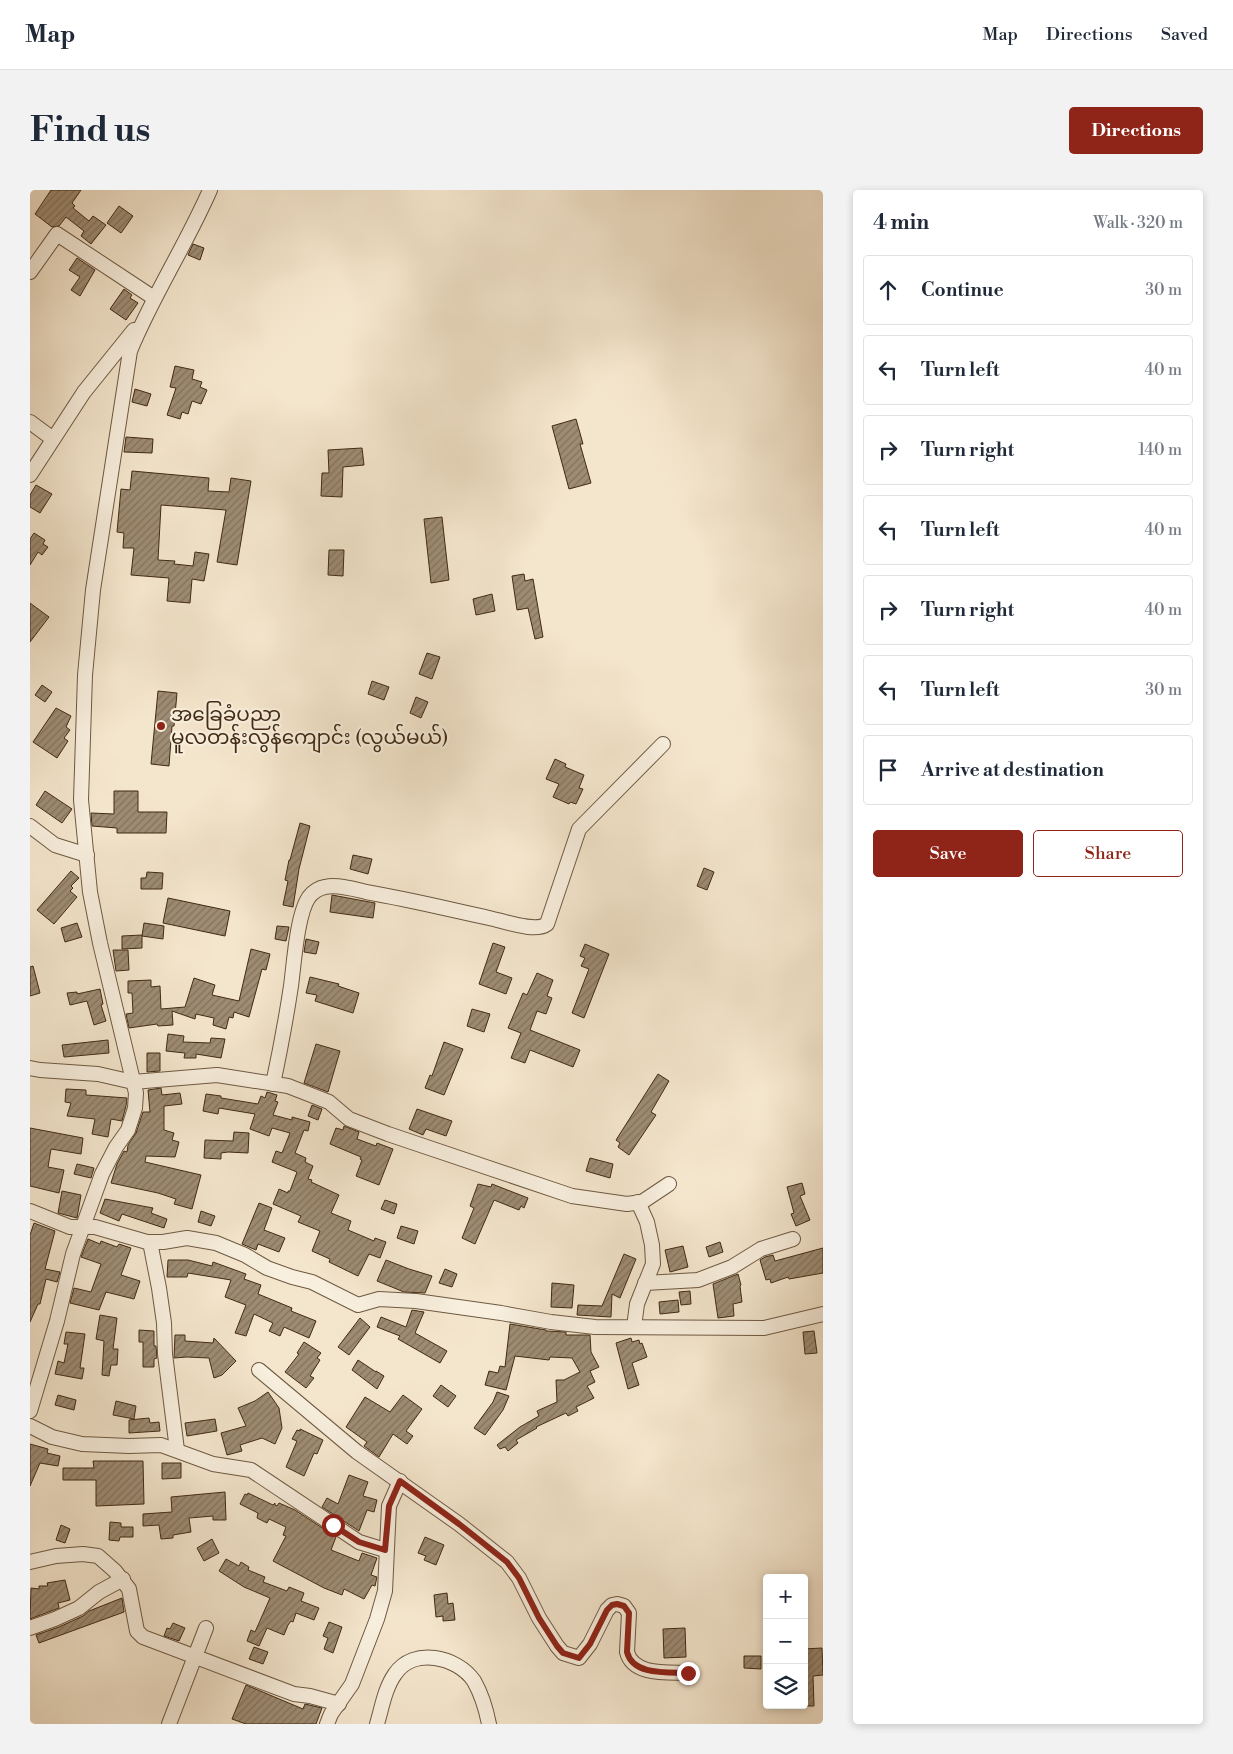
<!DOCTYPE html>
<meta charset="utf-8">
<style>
body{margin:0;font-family:"Libre Bodoni","Noto Sans Myanmar",serif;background:#f2f2f3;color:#1f2937}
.controls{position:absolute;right:15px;bottom:15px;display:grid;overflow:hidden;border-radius:5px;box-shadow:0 2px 8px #0003}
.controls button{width:45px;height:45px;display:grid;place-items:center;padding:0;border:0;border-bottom:1px solid #e0e1e3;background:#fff;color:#1f2937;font:25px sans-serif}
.stop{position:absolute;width:15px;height:15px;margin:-11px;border:4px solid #8f2418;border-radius:50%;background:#fff}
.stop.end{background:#8f2418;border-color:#fff;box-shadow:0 1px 5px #0008}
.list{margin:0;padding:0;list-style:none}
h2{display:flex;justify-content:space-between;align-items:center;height:65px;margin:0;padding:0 20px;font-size:21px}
h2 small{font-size:16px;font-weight:400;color:#747a83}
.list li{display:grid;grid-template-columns:32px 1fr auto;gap:15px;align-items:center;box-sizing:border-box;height:70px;margin:0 10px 10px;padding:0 10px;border:1px solid #e0e1e3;border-radius:5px}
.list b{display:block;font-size:19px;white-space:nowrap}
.list em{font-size:16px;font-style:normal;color:#747a83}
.actions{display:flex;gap:10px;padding:15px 20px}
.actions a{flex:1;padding:11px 0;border:1px solid #8f2418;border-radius:5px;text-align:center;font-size:18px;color:#8f2418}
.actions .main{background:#8f2418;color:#fff}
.icon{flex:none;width:28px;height:28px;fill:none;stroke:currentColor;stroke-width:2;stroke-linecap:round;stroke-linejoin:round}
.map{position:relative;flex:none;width:793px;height:1534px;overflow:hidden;border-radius:5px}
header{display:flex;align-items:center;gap:30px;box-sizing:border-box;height:70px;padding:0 25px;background:#fff;border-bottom:1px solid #e0e1e3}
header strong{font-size:24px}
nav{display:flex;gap:28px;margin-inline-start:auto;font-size:18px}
.intro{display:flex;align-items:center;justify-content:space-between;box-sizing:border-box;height:120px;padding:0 30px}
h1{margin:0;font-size:35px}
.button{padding:12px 22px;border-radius:5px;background:#8f2418;color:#fff;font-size:18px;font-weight:700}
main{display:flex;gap:30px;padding:0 30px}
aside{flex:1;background:#fff;border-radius:5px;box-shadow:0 2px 8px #0003}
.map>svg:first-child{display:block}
</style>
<header>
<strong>Map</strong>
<nav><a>Map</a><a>Directions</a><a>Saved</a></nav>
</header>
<div class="intro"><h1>Find us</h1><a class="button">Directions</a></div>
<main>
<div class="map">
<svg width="793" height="1534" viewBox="0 0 793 1534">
<defs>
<pattern id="building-hatch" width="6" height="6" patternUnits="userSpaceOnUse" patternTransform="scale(1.25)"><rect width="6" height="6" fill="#9e8c74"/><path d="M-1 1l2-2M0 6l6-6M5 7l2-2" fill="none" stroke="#82735e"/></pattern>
</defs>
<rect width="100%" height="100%" fill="#f4e6cd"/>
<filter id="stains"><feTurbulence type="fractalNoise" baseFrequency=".004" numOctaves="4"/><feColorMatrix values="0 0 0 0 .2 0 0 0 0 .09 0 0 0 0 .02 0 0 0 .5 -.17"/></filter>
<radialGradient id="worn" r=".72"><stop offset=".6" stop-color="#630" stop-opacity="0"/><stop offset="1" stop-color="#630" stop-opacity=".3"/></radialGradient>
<!-- building -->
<g fill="url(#building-hatch)" stroke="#412a13">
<polygon points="21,0 51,0 42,13 45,16 43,18 59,31 63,26 76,35 61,54 51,46 54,41 36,27 29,36 22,37 5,24"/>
<polygon points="89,16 103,26 91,43 77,33"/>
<polygon points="163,54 174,58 170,70 158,65"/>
<polygon points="47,68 65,80 50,106 41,100 50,87 39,80"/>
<polygon points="94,99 102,105 100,108 108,113 96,130 80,119"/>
<polygon points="145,176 164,180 162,189 172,192 170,197 177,200 171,214 162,211 158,224 152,222 150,229 137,225 146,198 140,197"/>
<polygon points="105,199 121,204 117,216 102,212"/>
<polygon points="546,229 553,254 550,254 561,293 539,299 522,236"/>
<polygon points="96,247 123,249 122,263 94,262"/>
<polygon points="332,258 334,275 313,277 312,307 291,306 292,283 299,283 298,260"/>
<polygon points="102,281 179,288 178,301 199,302 201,288 221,291 207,375 187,372 196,320 131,315 128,370 145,371 144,374 163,376 165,362 179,364 174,391 162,389 160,413 137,411 139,388 101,385 104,358 93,358 94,343 87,342 91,299 100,300"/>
<polygon points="6,295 22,304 10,323 0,317 0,305"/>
<polygon points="412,327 419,390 401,393 394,329"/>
<polygon points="4,343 15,350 13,354 18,357 12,365 8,362 0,375 0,349"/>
<polygon points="299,360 314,360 313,386 298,385"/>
<polygon points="494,384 495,391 503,389 513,447 505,449 498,418 487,420 482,386"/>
<polygon points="462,404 465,421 446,425 443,409"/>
<polygon points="0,413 19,427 0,452"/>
<polygon points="397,463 410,467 402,489 389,484"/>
<polygon points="342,491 359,497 354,510 338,504"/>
<polygon points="12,495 22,502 15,512 5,505"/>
<polygon points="128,501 147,503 144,536 142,536 139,576 121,574"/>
<polygon points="386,507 398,512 391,528 380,523"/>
<polygon points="26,518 41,526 36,537 40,540 34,548 38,551 27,568 3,552"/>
<polygon points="525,569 536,574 535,577 554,585 549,598 553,599 546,614 540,612 539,614 523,607 529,594 516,589"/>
<polygon points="15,601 42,619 32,633 6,615"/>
<polygon points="84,601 108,601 108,622 137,622 136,643 87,643 87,638 62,636 61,623 84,624"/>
<polygon points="270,633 280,636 269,679 263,717 253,715 258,691 255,690 259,670 260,670"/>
<polygon points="323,665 342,669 338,684 320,679"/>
<polygon points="674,678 684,682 677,700 667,696"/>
<polygon points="41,681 49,688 41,696 43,698 40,701 47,707 24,734 7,720"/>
<polygon points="117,682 133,683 132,699 111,699 111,688 116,688"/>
<polygon points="302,705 345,713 343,728 300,722"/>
<polygon points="138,708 200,721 195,746 133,733"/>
<polygon points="47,733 52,747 35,752 31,738"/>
<polygon points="114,733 134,736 133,749 112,746"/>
<polygon points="247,736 259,737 256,751 245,749"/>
<polygon points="112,745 112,758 92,759 92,746"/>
<polygon points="276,749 289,752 286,764 274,762"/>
<polygon points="463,753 475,757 466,782 482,788 476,804 449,794"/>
<polygon points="555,754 579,764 554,828 542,823 559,779 551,776 555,768 550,766"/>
<polygon points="221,759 240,764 236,780 232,779 219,827 204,822 203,828 199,827 196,839 183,835 184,828 166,824 165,829 142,821 143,835 128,836 127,834 99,838 96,824 103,823 102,803 98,803 98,791 121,790 121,797 130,796 131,819 155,817 164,788 185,795 182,805 209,811"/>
<polygon points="83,760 98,760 99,780 86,781"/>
<polygon points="3,776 10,803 0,806 0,777"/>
<polygon points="507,783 523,790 517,806 522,808 516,824 507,821 500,840 550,860 543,877 500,860 495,873 481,868 491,843 478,838 493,803 497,805"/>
<polygon points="280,787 309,794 308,796 329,803 323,823 285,811 287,805 276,803"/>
<polygon points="70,799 73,814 71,815 76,831 64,835 57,811 40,815 37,803 47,802 47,804"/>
<polygon points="442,819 460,824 454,842 437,836"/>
<polygon points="138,844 154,846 153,852 180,853 181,848 195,849 191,868 166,864 166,868 154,868 155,863 136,861"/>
<polygon points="78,850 79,863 34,867 32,855"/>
<polygon points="414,852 433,859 414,905 395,898 400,885 402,886"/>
<polygon points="286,854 310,861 298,902 274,893"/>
<polygon points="117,863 130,863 130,881 117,882"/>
<polygon points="628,884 639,891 621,922 626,925 599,965 588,957 590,953 586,950"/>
<polygon points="131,898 132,905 150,903 152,914 134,916 134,940 144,943 142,950 149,952 145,967 116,966 115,972 171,985 162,1019 144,1014 146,1009 128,1003 81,993 87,974 94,961 97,962 98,955 106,943 113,922 120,922 118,900"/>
<polygon points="36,899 56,900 56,905 97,908 96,916 92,931 81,929 78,947 62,944 65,929 37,926 41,913 35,912"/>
<polygon points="237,902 247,905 245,911 248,912 243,925 262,930 262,927 280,932 278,941 274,940 265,963 276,968 275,972 283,976 278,989 282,990 281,992 309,1005 301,1023 321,1031 318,1040 344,1051 345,1048 356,1052 350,1068 339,1064 328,1086 299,1072 300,1069 282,1061 290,1041 268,1032 271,1026 243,1014 249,999 258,1003 258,1001 260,1001 267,982 242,972 246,961 252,963 260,943 242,938 239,946 220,939 225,924 189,918 188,924 173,921 176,904 191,906 191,908 228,914 231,906 235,908"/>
<polygon points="282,915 292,919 288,930 278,926"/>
<polygon points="387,919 422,931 416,946 396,939 393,945 379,939"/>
<polygon points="314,936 329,942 327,949 346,956 347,953 363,959 349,995 326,986 332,970 330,969 331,967 300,954 306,938 313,940"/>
<polygon points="0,938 53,948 51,964 21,959 18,977 34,980 29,1003 0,996"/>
<polygon points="204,942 219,943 218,963 198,962 191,963 191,969 174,968 175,950 203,951"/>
<polygon points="560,968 583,974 580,988 556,981"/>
<polygon points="47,974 64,978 61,988 44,984"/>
<polygon points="772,993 775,1004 770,1006 780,1030 766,1036 761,1024 764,1023 757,997"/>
<polygon points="448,994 461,997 462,994 498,1008 494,1018 491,1016 489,1020 464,1010 445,1054 432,1048 444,1018 440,1016"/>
<polygon points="32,1001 51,1005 47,1028 28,1023"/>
<polygon points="75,1009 123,1018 121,1023 137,1029 134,1038 92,1024 89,1031 70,1023"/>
<polygon points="355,1010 367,1014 364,1024 351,1019"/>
<polygon points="229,1013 242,1018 234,1040 255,1048 249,1062 228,1054 226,1060 212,1054"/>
<polygon points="171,1021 185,1026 181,1036 168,1032"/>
<polygon points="4,1033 25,1041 15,1079 30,1082 27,1092 16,1089 10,1114 8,1114 0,1132 0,1045"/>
<polygon points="371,1036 388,1041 384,1054 367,1048"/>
<polygon points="58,1049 70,1054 71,1051 87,1057 89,1054 101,1058 91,1085 110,1091 104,1109 76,1102 69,1120 40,1113 44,1098 61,1102 71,1074 51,1067"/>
<polygon points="690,1052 693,1062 679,1067 676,1057"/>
<polygon points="653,1056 658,1077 640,1082 635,1060"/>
<polygon points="793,1058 793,1083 759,1089 758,1087 741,1093 740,1089 736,1090 730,1070 735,1067 743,1065 745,1071"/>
<polygon points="594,1064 606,1069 590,1108 582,1104 581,1127 547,1125 548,1115 572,1116"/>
<polygon points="138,1070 158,1070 182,1076 183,1072 216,1084 214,1089 231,1095 228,1104 262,1118 261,1121 286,1131 279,1148 254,1137 250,1146 239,1141 243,1133 224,1124 216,1146 205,1143 216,1115 195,1107 201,1090 158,1083 157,1087 137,1087"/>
<polygon points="356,1070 379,1079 402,1086 395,1103 374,1102 347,1091"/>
<polygon points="415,1079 427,1084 422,1097 409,1093"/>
<polygon points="708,1084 711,1095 710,1096 712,1112 703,1114 704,1126 688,1128 683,1094"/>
<polygon points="522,1093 544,1095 542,1118 521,1117"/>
<polygon points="660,1101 661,1114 651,1115 649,1102"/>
<polygon points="648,1110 649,1122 630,1124 629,1112"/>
<polygon points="382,1120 394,1122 385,1143 417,1161 410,1173 368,1149 370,1146 347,1137 351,1127 376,1137"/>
<polygon points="70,1125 87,1128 83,1159 88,1159 87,1175 81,1175 79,1186 72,1185 74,1151 66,1149"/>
<polygon points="330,1128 340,1137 319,1165 308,1157"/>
<polygon points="480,1134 516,1140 516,1141 536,1142 536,1145 560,1145 561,1162 569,1177 560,1181 565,1192 557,1196 564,1208 546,1217 548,1221 538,1226 536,1223 506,1237 507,1238 486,1250 488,1253 478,1261 475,1257 470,1259 467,1255 490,1237 509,1226 507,1221 527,1212 526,1190 534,1190 550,1182 542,1168 520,1167 519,1170 485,1166 476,1200 455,1195 459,1181 468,1183 470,1176 475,1177"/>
<polygon points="109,1140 124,1141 124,1156 126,1156 127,1168 124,1169 124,1177 113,1177 113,1152 109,1152"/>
<polygon points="784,1141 787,1163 775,1164 773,1142"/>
<polygon points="36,1142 55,1144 50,1178 54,1178 52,1189 25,1184 28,1171 34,1173 38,1154 34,1154"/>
<polygon points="145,1145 155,1145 155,1151 183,1153 184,1148 206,1171 192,1185 184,1188 179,1168 157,1167 144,1168"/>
<polygon points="601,1148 602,1152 609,1150 610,1154 612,1153 617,1167 602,1173 609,1195 598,1199 586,1153"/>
<polygon points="274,1152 291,1163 287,1168 290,1170 280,1186 284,1188 276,1198 255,1182 269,1164 267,1163"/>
<polygon points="328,1170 346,1182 346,1181 354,1186 347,1199 322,1180"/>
<polygon points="411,1195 426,1206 418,1217 403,1206"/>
<polygon points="238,1202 249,1218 252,1238 245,1254 232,1248 210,1255 212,1261 197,1265 191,1243 216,1236 208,1218 225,1211"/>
<polygon points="467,1202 479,1206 473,1220 455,1245 444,1238 463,1212"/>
<polygon points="28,1205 46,1210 44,1220 25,1215"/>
<polygon points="373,1205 392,1219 376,1241 383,1246 377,1254 363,1244 349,1267 334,1256 337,1252 316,1237 335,1207 360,1222"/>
<polygon points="86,1211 106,1216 104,1229 83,1225"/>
<polygon points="119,1228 120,1233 129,1232 130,1241 99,1243 99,1230"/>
<polygon points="185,1229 187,1241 157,1246 155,1233"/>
<polygon points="270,1239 293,1250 287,1264 284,1263 274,1286 256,1277 267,1251 262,1249 267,1240 270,1241"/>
<polygon points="0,1254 18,1259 17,1263 30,1266 28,1276 10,1273 0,1296"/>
<polygon points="63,1271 113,1271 114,1314 66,1316 66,1290 33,1290 33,1278 64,1278"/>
<polygon points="132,1273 151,1273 151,1288 132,1289"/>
<polygon points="319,1285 338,1292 333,1306 347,1310 344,1322 337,1320 329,1341 292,1317 297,1308 308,1314"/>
<polygon points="195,1302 196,1330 183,1330 183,1326 159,1328 161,1342 143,1345 143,1348 131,1349 129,1335 113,1336 113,1324 142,1322 141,1307"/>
<polygon points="218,1303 243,1315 245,1313 245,1315 247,1316 249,1313 265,1320 306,1347 301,1360 329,1371 332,1363 347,1368 341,1385 347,1387 345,1396 342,1395 334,1409 314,1399 312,1405 294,1398 243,1371 256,1346 253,1345 256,1337 239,1329 237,1333 227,1328 228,1323 210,1314 215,1304 217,1305"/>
<polygon points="80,1332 91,1333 91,1337 103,1337 103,1347 90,1347 89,1351 79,1350"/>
<polygon points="31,1335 40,1339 35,1353 26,1350"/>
<polygon points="395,1347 414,1355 406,1375 394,1370 396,1366 388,1363"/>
<polygon points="182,1349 189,1363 174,1371 167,1358"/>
<polygon points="196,1369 209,1376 211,1372 219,1377 218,1380 235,1387 233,1392 257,1401 259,1397 274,1403 271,1411 289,1418 284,1430 266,1423 263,1432 261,1431 258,1435 254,1445 237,1438 229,1456 217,1451 221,1440 225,1442 240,1408 214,1397 189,1381"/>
<polygon points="35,1390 40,1410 28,1413 29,1418 0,1429 1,1398 9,1399 9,1396 18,1396 17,1393"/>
<polygon points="417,1403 418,1414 423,1413 425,1430 413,1431 413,1426 406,1427 404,1405"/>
<polygon points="92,1408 94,1422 9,1453 6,1445 29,1437 53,1426 59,1421"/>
<polygon points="299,1432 312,1437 303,1463 294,1459 298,1448 293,1446"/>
<polygon points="143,1433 155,1438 149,1451 134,1446 137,1438 140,1439"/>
<polygon points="655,1438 656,1467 634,1468 633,1439"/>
<polygon points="224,1457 238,1462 233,1474 219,1469"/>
<polygon points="792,1458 793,1485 783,1486 784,1516 774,1516 774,1459"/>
<polygon points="714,1466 731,1466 731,1479 714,1478"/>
<polygon points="216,1495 273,1519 275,1514 292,1518 286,1534 216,1534 202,1529"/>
</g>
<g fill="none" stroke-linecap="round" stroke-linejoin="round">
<defs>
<g id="minor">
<polyline points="0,82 27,44 124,108"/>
<polyline points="0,232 23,249"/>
<polyline points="0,285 54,202 104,140"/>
<polyline points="0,636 25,655 57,665"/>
<polyline points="0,878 10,880 68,884 103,892 187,885 258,896 299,912 319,929 358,944 542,1006 597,1014 612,1012 639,994"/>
<path d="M 243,894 C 250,861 256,829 261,796 C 264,774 267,724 279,707 C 283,702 289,698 295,697 C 307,694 324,699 336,702 C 377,709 418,719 459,728 C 474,731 505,743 517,734 L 549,639 L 633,554"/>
<polyline points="0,1021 40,1037 65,1037 117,1052 133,1052 157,1048 186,1053 215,1065 237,1078 262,1087 282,1092 328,1115 349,1109 386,1111 471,1123 521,1132 565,1137 734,1138 793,1124"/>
<polyline points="120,1052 129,1098 134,1133 135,1164 147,1260"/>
<polyline points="615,1093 668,1090 702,1077 731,1059 763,1049"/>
<polyline points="604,1137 607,1114 623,1074 622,1055 617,1032 608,1012"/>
<path d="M 229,1180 L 327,1262 L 429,1334 L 477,1372 L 489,1388 L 509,1428 L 527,1456 L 533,1463 L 549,1468 L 560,1454 L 577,1420 L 582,1415 L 587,1414 L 594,1416 L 599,1423 L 597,1462 C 603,1486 638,1482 658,1483"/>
<path d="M 0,1221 L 27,1131 L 43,1064 L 72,984 L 86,957 L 98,940 L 105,918 L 106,903 L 70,753 L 60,702 L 51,610 L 55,485 L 63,400 L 100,161 C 123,105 156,55 180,0"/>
<polyline points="0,1236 22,1247 52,1254 99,1256 131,1255 183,1274 221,1280 329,1352 355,1360"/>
<polyline points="0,1372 26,1366 53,1364 68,1366 85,1381 99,1399 107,1441 113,1447 264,1504 280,1506 309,1514"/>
<polyline points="0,1438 25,1429 49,1418 69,1402 93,1389"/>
<polyline points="139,1534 176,1438"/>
<polyline points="297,1534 301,1524 322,1494 347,1429 355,1401 359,1316 370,1291"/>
<path d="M 347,1534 C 352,1517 355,1498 365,1484 C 383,1457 427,1466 444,1491 C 452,1505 456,1519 459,1534"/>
</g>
</defs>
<!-- minor casing -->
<use href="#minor" stroke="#6e5942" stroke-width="16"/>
<!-- minor -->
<use href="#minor" stroke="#f8efde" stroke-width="14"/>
</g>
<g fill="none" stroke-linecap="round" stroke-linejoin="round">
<!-- route -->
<path stroke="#8f2418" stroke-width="6" d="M 303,1335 L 329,1352 L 355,1360 L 359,1316 L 370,1291 L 429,1334 L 477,1372 L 489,1388 L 509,1428 L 527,1456 L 533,1463 L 549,1468 L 560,1454 L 577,1420 L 582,1415 L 587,1414 L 594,1416 L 599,1423 L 597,1462 C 603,1486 638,1482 658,1483"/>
</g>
<!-- markers -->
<circle fill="#8f2418" stroke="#f8efde" stroke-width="2" cx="131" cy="536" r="5"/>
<g text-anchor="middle" stroke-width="4.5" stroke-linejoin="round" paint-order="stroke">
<!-- poi labels -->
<g font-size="20" fill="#412a13" stroke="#f8efde" text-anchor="start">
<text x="141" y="531">အခြေခံပညာ<tspan x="141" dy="23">မူလတန်းလွန်ကျောင်း (လွယ်မယ်)</tspan></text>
</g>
</g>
<rect width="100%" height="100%" filter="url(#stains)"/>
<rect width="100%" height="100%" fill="url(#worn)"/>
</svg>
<div class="controls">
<button>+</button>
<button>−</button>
<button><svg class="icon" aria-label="layers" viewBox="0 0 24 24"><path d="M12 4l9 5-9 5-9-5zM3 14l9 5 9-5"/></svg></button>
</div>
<div class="stop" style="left:303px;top:1335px"></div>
<div class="stop end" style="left:658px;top:1483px"></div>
</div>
<aside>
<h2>4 min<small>Walk · 320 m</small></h2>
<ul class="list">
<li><svg class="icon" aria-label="ahead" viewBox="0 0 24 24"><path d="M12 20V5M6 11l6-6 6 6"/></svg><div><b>Continue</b></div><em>30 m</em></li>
<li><svg class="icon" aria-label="left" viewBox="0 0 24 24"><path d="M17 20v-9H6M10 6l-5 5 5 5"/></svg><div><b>Turn left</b></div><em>40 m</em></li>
<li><svg class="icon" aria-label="right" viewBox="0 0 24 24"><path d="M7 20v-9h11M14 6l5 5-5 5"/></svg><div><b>Turn right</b></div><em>140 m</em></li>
<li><svg class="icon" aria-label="left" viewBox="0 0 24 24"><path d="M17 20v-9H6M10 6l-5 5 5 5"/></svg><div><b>Turn left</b></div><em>40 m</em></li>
<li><svg class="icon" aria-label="right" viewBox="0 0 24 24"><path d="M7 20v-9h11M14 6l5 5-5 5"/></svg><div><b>Turn right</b></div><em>40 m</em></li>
<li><svg class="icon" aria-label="left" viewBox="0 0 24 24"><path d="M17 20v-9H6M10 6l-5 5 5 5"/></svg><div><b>Turn left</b></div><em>30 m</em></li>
<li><svg class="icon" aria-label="arrive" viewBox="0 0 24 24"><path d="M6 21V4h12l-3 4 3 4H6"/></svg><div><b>Arrive at destination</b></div></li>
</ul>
<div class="actions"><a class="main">Save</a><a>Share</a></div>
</aside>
</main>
